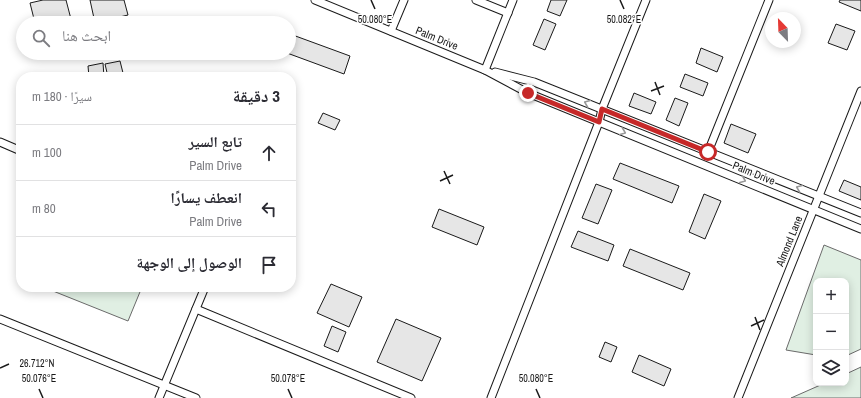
<!DOCTYPE html>
<html lang="ar">
<meta charset="utf-8">
<style>
body{margin:0;font-family:"Archivo Narrow","Noto Naskh Arabic",sans-serif;background:#f7f7f7;color:#2b2b33;direction:rtl}
.controls{position:absolute;right:12px;bottom:12px;display:grid;overflow:hidden;border-radius:8px;box-shadow:0 2px 10px #0003}
.controls button{width:36px;height:36px;display:grid;place-items:center;padding:0;border:0;border-bottom:1px solid #e1e1e2;background:#fff;color:#2b2b33;font:20px sans-serif}
.compass{position:absolute;left:765px;top:12px;width:36px;height:36px;border-radius:50%;background:#fff;box-shadow:0 2px 10px #0003;rotate:337deg}
.stop{position:absolute;width:12px;height:12px;margin:-9px;border:3px solid #c62828;border-radius:50%;background:#fff}
.stop.end{background:#c62828;border-color:#fff;box-shadow:0 1px 4px #0008}
.list{margin:0;padding:0;list-style:none}
h2{display:flex;justify-content:space-between;align-items:center;height:52px;margin:0;padding:0 16px;font-size:17px}
h2 small{font-size:13px;font-weight:400;color:#7c7c81}
.list li{display:grid;grid-template-columns:26px 1fr auto;gap:12px;align-items:center;box-sizing:border-box;height:56px;padding:0 16px;border-top:1px solid #e1e1e2}
.list b{display:block;font-size:15px;white-space:nowrap}
.list p{margin:0;font-size:13px;white-space:nowrap;color:#7c7c81}
.list em{font-size:13px;font-style:normal;color:#7c7c81}
.icon{flex:none;width:22px;height:22px;fill:none;stroke:currentColor;stroke-width:2;stroke-linecap:round;stroke-linejoin:round}
.map{position:relative;flex:none;width:861px;height:398px;overflow:hidden;direction:ltr}
.search{position:absolute;background:#fff;box-shadow:0 2px 10px #0003;left:16px;top:16px;width:280px;height:44px;display:flex;align-items:center;gap:10px;box-sizing:border-box;padding:0 14px;border-radius:22px;color:#7c7c81;font-size:15px}
.panel{position:absolute;background:#fff;box-shadow:0 2px 10px #0003;left:16px;top:72px;width:280px;height:220px;border-radius:16px;direction:rtl}
.map>svg:first-child{display:block}
</style>
<div class="map">
<svg width="861" height="398" viewBox="0 0 861 398">
<rect width="100%" height="100%" fill="#fff"/>
<!-- green -->
<g fill="#e0efe3" stroke="#6a6a6a">
<polygon points="824,245 861,260 861,349 848,355 846,355 846,281 816,281 816,355 786,350"/>
<polygon points="43,287 142,287 128,321"/>
<polygon points="861,367 861,398 791,398 825,383 846,383 846,374"/>
</g>
<!-- building -->
<g fill="#e6e6e6" stroke="#1a1a1a">
<polygon points="43,0 66,0 72,23 35,23 30,3"/>
<polygon points="90,0 124,0 128,15 95,23"/>
<polygon points="551,0 567,0 560,16 547,11"/>
<polygon points="840,0 861,0 861,11 839,2"/>
<polygon points="544,19 556,24 545,50 533,45"/>
<polygon points="836,24 855,31 847,50 828,43"/>
<polygon points="290,34 350,56 344,74 287,53 289,53 289,37"/>
<polygon points="701,48 723,57 717,72 696,63"/>
<polygon points="120,61 124,77 108,77 105,64"/>
<polygon points="103,63 104,77 89,77 88,66"/>
<polygon points="685,74 708,83 703,96 680,87"/>
<polygon points="634,93 656,102 651,114 629,106"/>
<polygon points="675,98 688,103 679,126 666,120"/>
<polygon points="323,113 340,120 335,130 318,123"/>
<polygon points="731,124 756,134 748,153 724,143"/>
<polygon points="620,163 679,186 672,203 613,179"/>
<polygon points="844,180 861,187 861,200 839,191"/>
<polygon points="596,184 612,190 598,224 582,218"/>
<polygon points="704,194 721,201 705,239 689,232"/>
<polygon points="439,209 484,227 477,245 432,227"/>
<polygon points="578,231 614,245 608,261 571,247"/>
<polygon points="630,249 690,273 683,290 623,266"/>
<polygon points="331,284 362,297 349,327 317,313"/>
<polygon points="396,319 441,338 422,381 377,362"/>
<polygon points="332,326 346,332 338,352 324,346"/>
<polygon points="605,342 617,347 611,362 599,357"/>
<polygon points="639,355 671,369 664,386 632,372"/>
</g>
<g fill="none" stroke-linecap="round" stroke-linejoin="round">
<defs>
<g id="street">
<polyline points="315,0 485,70 528,93 861,229"/>
<polyline points="476,0 508,13"/>
<polyline points="391,31 404,0"/>
<polyline points="485,70 513,0"/>
<polyline points="495,72 534,82 861,213"/>
<polyline points="0,142 21,151"/>
<polyline points="708,152 769,0"/>
<polyline points="196,309 411,398"/>
<polyline points="0,319 196,398"/>
<polyline points="159,398 205,287"/>
<polyline points="491,398 599,122 602,109 646,0"/>
<polyline points="738,398 861,91"/>
</g>
</defs>
<!-- street casing -->
<use href="#street" stroke="#1a1a1a" stroke-width="9"/>
<!-- street -->
<use href="#street" stroke="#fff" stroke-width="7"/>
</g>
<!-- one-way arrows -->
<defs><path id="oneway-chevron" d="M-2-3.5L2.5 0L-2 3.5" fill="none" stroke-width="1.6" stroke-linecap="round" stroke-linejoin="round"/></defs>
<g stroke="#989898">
<use href="#oneway-chevron" transform="translate(587 103) rotate(-158)"/>
<use href="#oneway-chevron" transform="translate(623 132) rotate(22)"/>
<use href="#oneway-chevron" transform="translate(743 180) rotate(22)"/>
<use href="#oneway-chevron" transform="translate(799 188) rotate(-158)"/>
</g>
<g fill="none" stroke-linecap="round" stroke-linejoin="round">
<!-- route -->
<polyline stroke="#c62828" stroke-width="5" points="528,93 599,122 602,109 708,152"/>
</g>
<!-- ticks -->
<path fill="none" stroke="#1a1a1a" stroke-width="1.5" d="M 371,0 L 375,9M 620,0 L 624,9M 655,82 L 660,95M 651,91 L 664,86M 444,171 L 450,184M 440,181 L 453,175M 755,317 L 760,330M 751,326 L 764,320M 0,368 L 9,364M 39,389 L 43,398M 288,389 L 292,398M 536,389 L 540,398"/>
<g text-anchor="middle" stroke-width="3" stroke-linejoin="round" paint-order="stroke">
<!-- street labels -->
<g font-size="11" fill="#1a1a1a" stroke="#fff">
<text transform="translate(437 38) rotate(22)" y="4">Palm Drive</text>
<text transform="translate(754 173) rotate(22)" y="4">Palm Drive</text>
<text transform="translate(789 241) rotate(-68)" y="4">Almond Lane</text>
</g>
</g>
<g font-size="10" text-anchor="middle" fill="#1a1a1a" stroke="#fff" stroke-width="3" stroke-linejoin="round" paint-order="stroke">
<text x="375" y="23">50.080°E</text>
<text x="624" y="23">50.082°E</text>
<text x="37" y="367">26.712°N</text>
<text x="39" y="382">50.076°E</text>
<text x="288" y="382">50.078°E</text>
<text x="536" y="382">50.080°E</text>
</g>
</svg>
<div class="controls">
<button>+</button>
<button>−</button>
<button><svg class="icon" aria-label="layers" viewBox="0 0 24 24"><path d="M12 4l9 5-9 5-9-5zM3 14l9 5 9-5"/></svg></button>
</div>
<svg class="compass" viewBox="-18 -18 36 36"><path d="M0-13l5 13h-10z" fill="#e53935"/><path d="M0 13l5-13h-10z" fill="#7c7c81"/></svg>
<div class="stop" style="left:708px;top:152px"></div>
<div class="stop end" style="left:528px;top:93px"></div>
<div class="search"><svg class="icon" aria-label="search" viewBox="0 0 24 24"><circle cx="10" cy="10" r="6"/><path d="M15 15l6 6"/></svg>ابحث هنا</div>
<section class="panel">
<h2>3 دقيقة<small>سيرًا · 180 m</small></h2>
<ul class="list">
<li><svg class="icon" aria-label="ahead" viewBox="0 0 24 24"><path d="M12 20V5M6 11l6-6 6 6"/></svg><div><b>تابع السير</b><p>Palm Drive</p></div><em>100 m</em></li>
<li><svg class="icon" aria-label="left" viewBox="0 0 24 24"><path d="M17 20v-9H6M10 6l-5 5 5 5"/></svg><div><b>انعطف يسارًا</b><p>Palm Drive</p></div><em>80 m</em></li>
<li><svg class="icon" aria-label="arrive" viewBox="0 0 24 24"><path d="M6 21V4h12l-3 4 3 4H6"/></svg><div><b>الوصول إلى الوجهة</b></div></li>
</ul>
</section>
</div>
